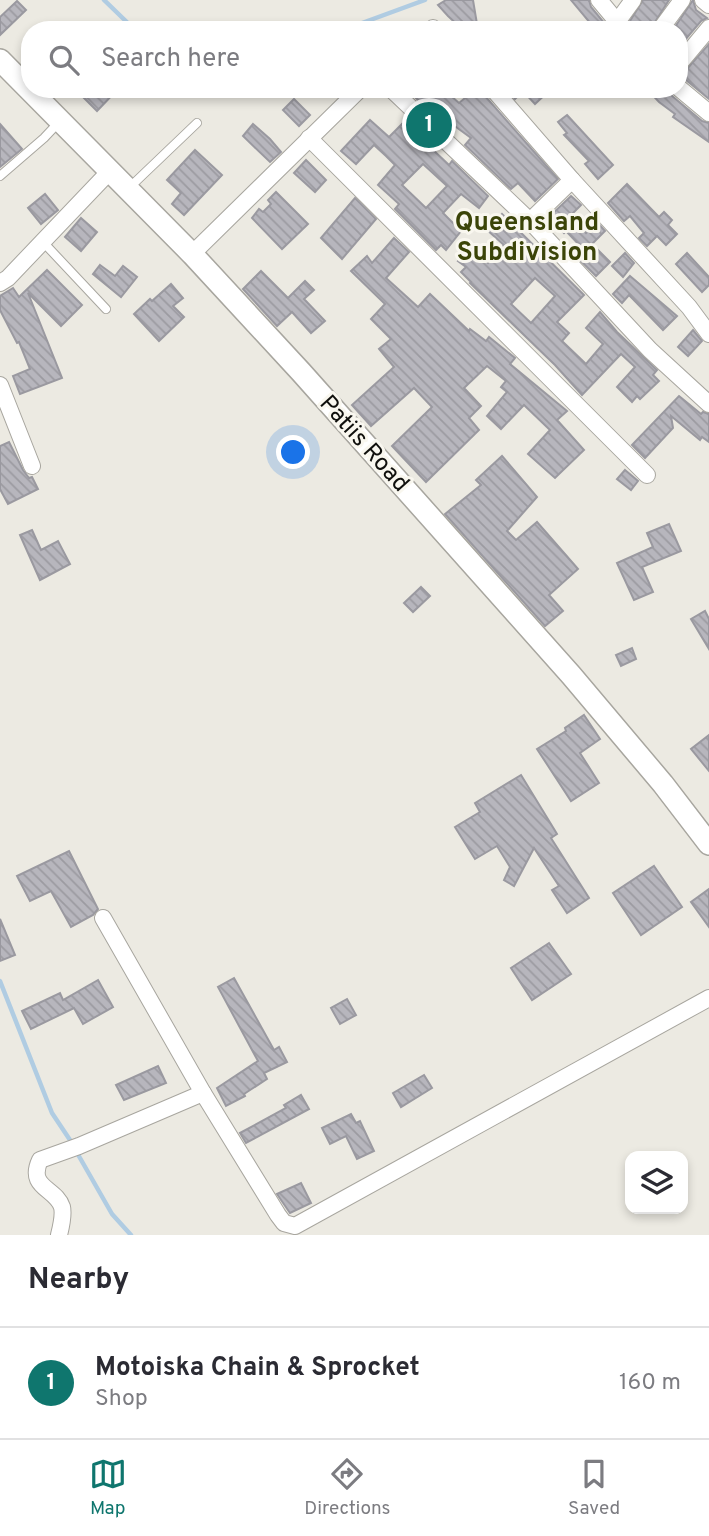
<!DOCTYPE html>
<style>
body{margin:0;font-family:Overpass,sans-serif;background:#f7f7f7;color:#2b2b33}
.controls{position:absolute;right:21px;bottom:21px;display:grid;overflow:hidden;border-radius:14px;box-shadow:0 4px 10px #0003}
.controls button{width:63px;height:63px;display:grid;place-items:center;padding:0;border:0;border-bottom:2px solid #e1e1e2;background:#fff;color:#2b2b33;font:35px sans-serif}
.you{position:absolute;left:294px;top:453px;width:24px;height:24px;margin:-18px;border:5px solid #fff;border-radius:50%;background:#1a73e8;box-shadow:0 0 0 10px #1a73e833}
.badge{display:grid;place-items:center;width:46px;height:46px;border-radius:50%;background:#0f766e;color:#fff;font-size:23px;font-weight:700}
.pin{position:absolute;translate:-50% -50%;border:4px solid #fff;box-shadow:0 2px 7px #0006}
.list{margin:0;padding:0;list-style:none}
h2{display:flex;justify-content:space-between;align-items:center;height:91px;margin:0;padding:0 28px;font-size:30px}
h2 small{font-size:23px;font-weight:400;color:#7c7c81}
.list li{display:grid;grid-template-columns:46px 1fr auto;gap:21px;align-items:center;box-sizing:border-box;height:112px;padding:0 28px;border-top:2px solid #e1e1e2}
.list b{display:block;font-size:26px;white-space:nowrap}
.list p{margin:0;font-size:23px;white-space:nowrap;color:#7c7c81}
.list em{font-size:23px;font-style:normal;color:#7c7c81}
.icon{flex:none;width:38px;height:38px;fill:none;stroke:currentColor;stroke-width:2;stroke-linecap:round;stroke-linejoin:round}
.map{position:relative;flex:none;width:709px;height:1235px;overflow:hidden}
.search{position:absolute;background:#fff;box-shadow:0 4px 10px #0003;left:21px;right:21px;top:21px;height:77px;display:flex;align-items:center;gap:18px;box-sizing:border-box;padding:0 24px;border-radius:28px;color:#7c7c81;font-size:26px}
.sheet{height:203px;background:#fff}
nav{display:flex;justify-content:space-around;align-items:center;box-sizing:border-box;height:98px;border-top:2px solid #e1e1e2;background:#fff;font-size:19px;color:#7c7c81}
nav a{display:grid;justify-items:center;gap:4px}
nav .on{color:#0f766e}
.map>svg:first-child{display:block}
</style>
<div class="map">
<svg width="709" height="1235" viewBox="0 0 709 1235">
<defs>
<pattern id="building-back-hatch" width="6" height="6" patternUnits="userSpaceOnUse" patternTransform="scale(1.75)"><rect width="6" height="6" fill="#b7b6bd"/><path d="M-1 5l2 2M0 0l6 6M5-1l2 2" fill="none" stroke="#9c9ba1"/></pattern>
</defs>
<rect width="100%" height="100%" fill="#eceae2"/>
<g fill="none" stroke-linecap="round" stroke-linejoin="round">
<!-- stream -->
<g stroke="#b0cce2" stroke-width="4.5">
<polyline points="104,0 135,30"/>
<polyline points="343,30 425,0"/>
<polyline points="0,981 52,1113 72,1143"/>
<polyline points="76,1151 112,1214 131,1235"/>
</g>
</g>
<!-- building -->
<g fill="url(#building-back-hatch)" stroke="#9a99a0" stroke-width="2" fill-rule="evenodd">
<polygon points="446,0 473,0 478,30 463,30 448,16 438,5"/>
<polygon points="571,0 589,0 591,7 610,30 596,30"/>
<polygon points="643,0 669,0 650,30 640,30 630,21"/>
<polygon points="693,0 696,10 707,18 701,21 679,47 679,30 673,30"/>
<polygon points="17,1 26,10 0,35 0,17"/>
<polygon points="709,44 709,99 686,80 679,78"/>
<polygon points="75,89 118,89 97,111"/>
<polygon points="422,89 443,89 459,103 476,89 483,89 485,96 558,179 535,201 518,183 511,189 465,145 471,138 452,124 448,128 416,98"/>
<polygon points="507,89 551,89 535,104 523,91 515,99"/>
<polygon points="647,89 669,89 672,96 702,121 709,123 709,142 673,117 675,114 659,102"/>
<polygon points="294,99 310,115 299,126 283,110"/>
<polygon points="567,115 613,165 598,179 585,164 589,161 564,135 567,133 558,122"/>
<path d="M 370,120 L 389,137 L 402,124 L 419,140 L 424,135 L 434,144 L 431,148 L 449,165 L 452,161 L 488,196 L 479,208 L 461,194 L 443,213 L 461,231 L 446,250 L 441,245 L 436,250 L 395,209 L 399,204 L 378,185 L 395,165 L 386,156 L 374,145 L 356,164 L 341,151 ZM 423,164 L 447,186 L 426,208 L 402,185 Z"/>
<polygon points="0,124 22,149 0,167"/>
<polygon points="253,124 270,139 281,152 270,162 243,136"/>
<polygon points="195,150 222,175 184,215 172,204 181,193 167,180"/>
<polygon points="306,160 326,180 315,192 294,173"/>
<polygon points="627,184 659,217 664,212 672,220 668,225 677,234 666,245 657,236 647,246 639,238 644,233 630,216 624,221 608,203"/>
<polygon points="276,192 308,224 282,249 252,218 259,209 263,212 271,204 268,200"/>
<polygon points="45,194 58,210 41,224 28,208"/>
<polygon points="571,196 581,205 569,217 586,233 597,222 605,231 592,244 610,262 596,276 578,258 585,251 566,231 564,233 549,217"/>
<polygon points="355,198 376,219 342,259 321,238"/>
<path d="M 502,214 L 584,295 L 557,322 L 569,333 L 562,341 L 586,364 L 603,344 L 586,328 L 600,312 L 617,332 L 657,370 L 653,375 L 659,381 L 640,399 L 637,396 L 632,402 L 617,387 L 635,367 L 621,354 L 582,395 L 555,365 L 470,283 L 471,282 L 461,272 L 466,267 L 458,261 L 472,246 L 488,263 L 504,245 L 487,230 ZM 535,278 L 555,296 L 531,323 L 511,304 Z"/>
<polygon points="81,218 97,232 81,251 65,237"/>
<polygon points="394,238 409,252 386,278 418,307 430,294 469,331 470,329 486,341 489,337 515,358 510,364 567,411 557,420 584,450 555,478 528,454 550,430 524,405 501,429 487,416 507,392 501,387 506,381 487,366 464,388 481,406 469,418 479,430 426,482 392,446 432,407 414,388 371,426 352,405 394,367 379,349 391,339 371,319 385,304 351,271 367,256 372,263"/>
<polygon points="625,253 634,263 623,277 612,266"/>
<polygon points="687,253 709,277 709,285 702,292 676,264"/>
<polygon points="100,265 115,276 123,266 137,277 121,297 93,274"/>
<polygon points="47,270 82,305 61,326 28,293 62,378 20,394 13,376 30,369 19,342 17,343 0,310 0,296 13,288 19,297"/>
<polygon points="261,271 288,298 305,281 314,290 304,299 325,321 311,333 292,312 277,326 243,289"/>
<polygon points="630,276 677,316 663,330 629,295 622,303 613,294"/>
<polygon points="171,284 183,298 173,306 184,317 159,341 134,314 150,299 152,301"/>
<polygon points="693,330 702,341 688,356 678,347"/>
<polygon points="679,396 701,414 703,412 709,414 709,442 702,437 700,440 671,416 673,428 645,458 632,445"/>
<polygon points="9,442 23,470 29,478 32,477 38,489 8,504 0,489 0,446"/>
<polygon points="502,456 537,497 507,531 516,540 537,522 578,569 549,595 563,611 545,626 445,514 481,485 476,480"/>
<polygon points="625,470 638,481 631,490 617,479"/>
<polygon points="669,524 681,551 642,567 653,592 634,600 617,563 653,547 647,533"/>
<polygon points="32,530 41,550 58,541 70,564 40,580 20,535"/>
<polygon points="421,587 430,596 413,612 404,603"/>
<polygon points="705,611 709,619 709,649 691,619"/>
<polygon points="632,648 636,659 621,666 616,655"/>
<polygon points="584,715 600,739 580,753 599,783 571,801 537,749 566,731 565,728"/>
<polygon points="709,735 709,771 691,749"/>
<polygon points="521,775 557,834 551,838 589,898 567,913 552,890 559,886 534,848 514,886 504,880 510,867 497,846 475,859 455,827 480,812 475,803"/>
<polygon points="69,851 98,909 93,915 71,927 51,891 30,901 17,876"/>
<polygon points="654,866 682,907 641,935 613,893"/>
<polygon points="709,889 709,927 691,902"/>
<polygon points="0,919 15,955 0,961"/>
<polygon points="549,943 571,974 532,1000 511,968"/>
<polygon points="234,978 274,1050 279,1047 287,1062 264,1073 267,1079 244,1094 245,1096 226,1106 217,1088 258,1061 218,987"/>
<polygon points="98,980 113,1007 83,1024 74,1008 31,1029 22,1011 60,993 63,1000"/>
<polygon points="347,999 356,1015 340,1024 331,1008"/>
<polygon points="158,1066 166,1083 124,1100 116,1085"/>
<polygon points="424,1075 432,1088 401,1107 393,1093"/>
<polygon points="301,1095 309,1109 246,1143 240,1133 286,1108 284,1105"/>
<polygon points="351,1114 356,1123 360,1121 374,1151 357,1159 346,1136 330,1144 322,1128"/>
<polygon points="301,1183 311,1203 290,1213 277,1194"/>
</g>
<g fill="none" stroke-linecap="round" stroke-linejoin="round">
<defs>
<g id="service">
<polyline points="0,176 44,138 60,121"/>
<polyline points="130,187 197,123"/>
<polyline points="43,242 106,309"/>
</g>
<g id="minor">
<polyline points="599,0 624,30"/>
<polyline points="703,0 709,5"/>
<polyline points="617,22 633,0"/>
<polyline points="433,28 435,30"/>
<polyline points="660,30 682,0"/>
<polyline points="679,64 709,28"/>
<polyline points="679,88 709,113"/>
<polyline points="391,89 530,221 650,350 709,404"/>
<polyline points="493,89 572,180"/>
<polyline points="309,138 647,475"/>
<polyline points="530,221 572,180 689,307 709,334"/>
<polyline points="192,254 360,89"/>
<polyline points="0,283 8,278 110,171"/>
<polyline points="0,385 32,466"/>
<polyline points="103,918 203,1093"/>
<path d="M 59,1235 C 61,1227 64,1215 62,1207 C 56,1188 27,1188 40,1160 L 79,1146 L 203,1093 L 278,1215 L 284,1223 L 295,1226 L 709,998"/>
</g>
<polyline id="tertiary" points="0,60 192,254 301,372 571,675 663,784 709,844"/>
</defs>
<!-- service casing -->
<use href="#service" stroke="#a8a69f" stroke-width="10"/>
<!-- minor casing -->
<use href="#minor" stroke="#a8a69f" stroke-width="18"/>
<!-- tertiary casing -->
<use href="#tertiary" stroke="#a8a69f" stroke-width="24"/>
<!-- service -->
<use href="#service" stroke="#fff" stroke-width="8"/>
<!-- minor -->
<use href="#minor" stroke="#fff" stroke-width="16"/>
<!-- tertiary -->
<use href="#tertiary" stroke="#fff" stroke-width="21"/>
</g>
<g text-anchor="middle" stroke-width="6" stroke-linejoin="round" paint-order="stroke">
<!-- street labels -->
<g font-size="24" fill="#0f0f0c" stroke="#f9f7ef">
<text transform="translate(365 443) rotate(48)" y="8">Patiis Road</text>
</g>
<!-- neighbourhood labels -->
<g font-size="26" font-weight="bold" fill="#3b4408" stroke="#f9f7ef">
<text x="527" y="230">Queensland<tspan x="527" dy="30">Subdivision</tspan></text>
</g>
</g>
</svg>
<div class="controls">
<button><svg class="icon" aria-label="layers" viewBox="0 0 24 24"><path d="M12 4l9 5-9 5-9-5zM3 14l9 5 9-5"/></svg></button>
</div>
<div class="you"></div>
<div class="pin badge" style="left:429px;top:125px">1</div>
<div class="search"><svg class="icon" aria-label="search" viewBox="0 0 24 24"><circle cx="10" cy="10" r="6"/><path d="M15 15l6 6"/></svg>Search here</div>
</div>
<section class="sheet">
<h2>Nearby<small></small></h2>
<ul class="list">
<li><span class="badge">1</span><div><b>Motoiska Chain &amp; Sprocket</b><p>Shop</p></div><em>160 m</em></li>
</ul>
</section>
<nav>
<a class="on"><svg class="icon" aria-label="map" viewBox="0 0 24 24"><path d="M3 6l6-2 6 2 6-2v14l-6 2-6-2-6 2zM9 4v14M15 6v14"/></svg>Map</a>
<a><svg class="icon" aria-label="directions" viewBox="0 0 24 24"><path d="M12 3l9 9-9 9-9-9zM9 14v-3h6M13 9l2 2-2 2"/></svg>Directions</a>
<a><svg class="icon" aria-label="saved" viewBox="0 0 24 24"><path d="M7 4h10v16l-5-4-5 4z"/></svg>Saved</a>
</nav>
